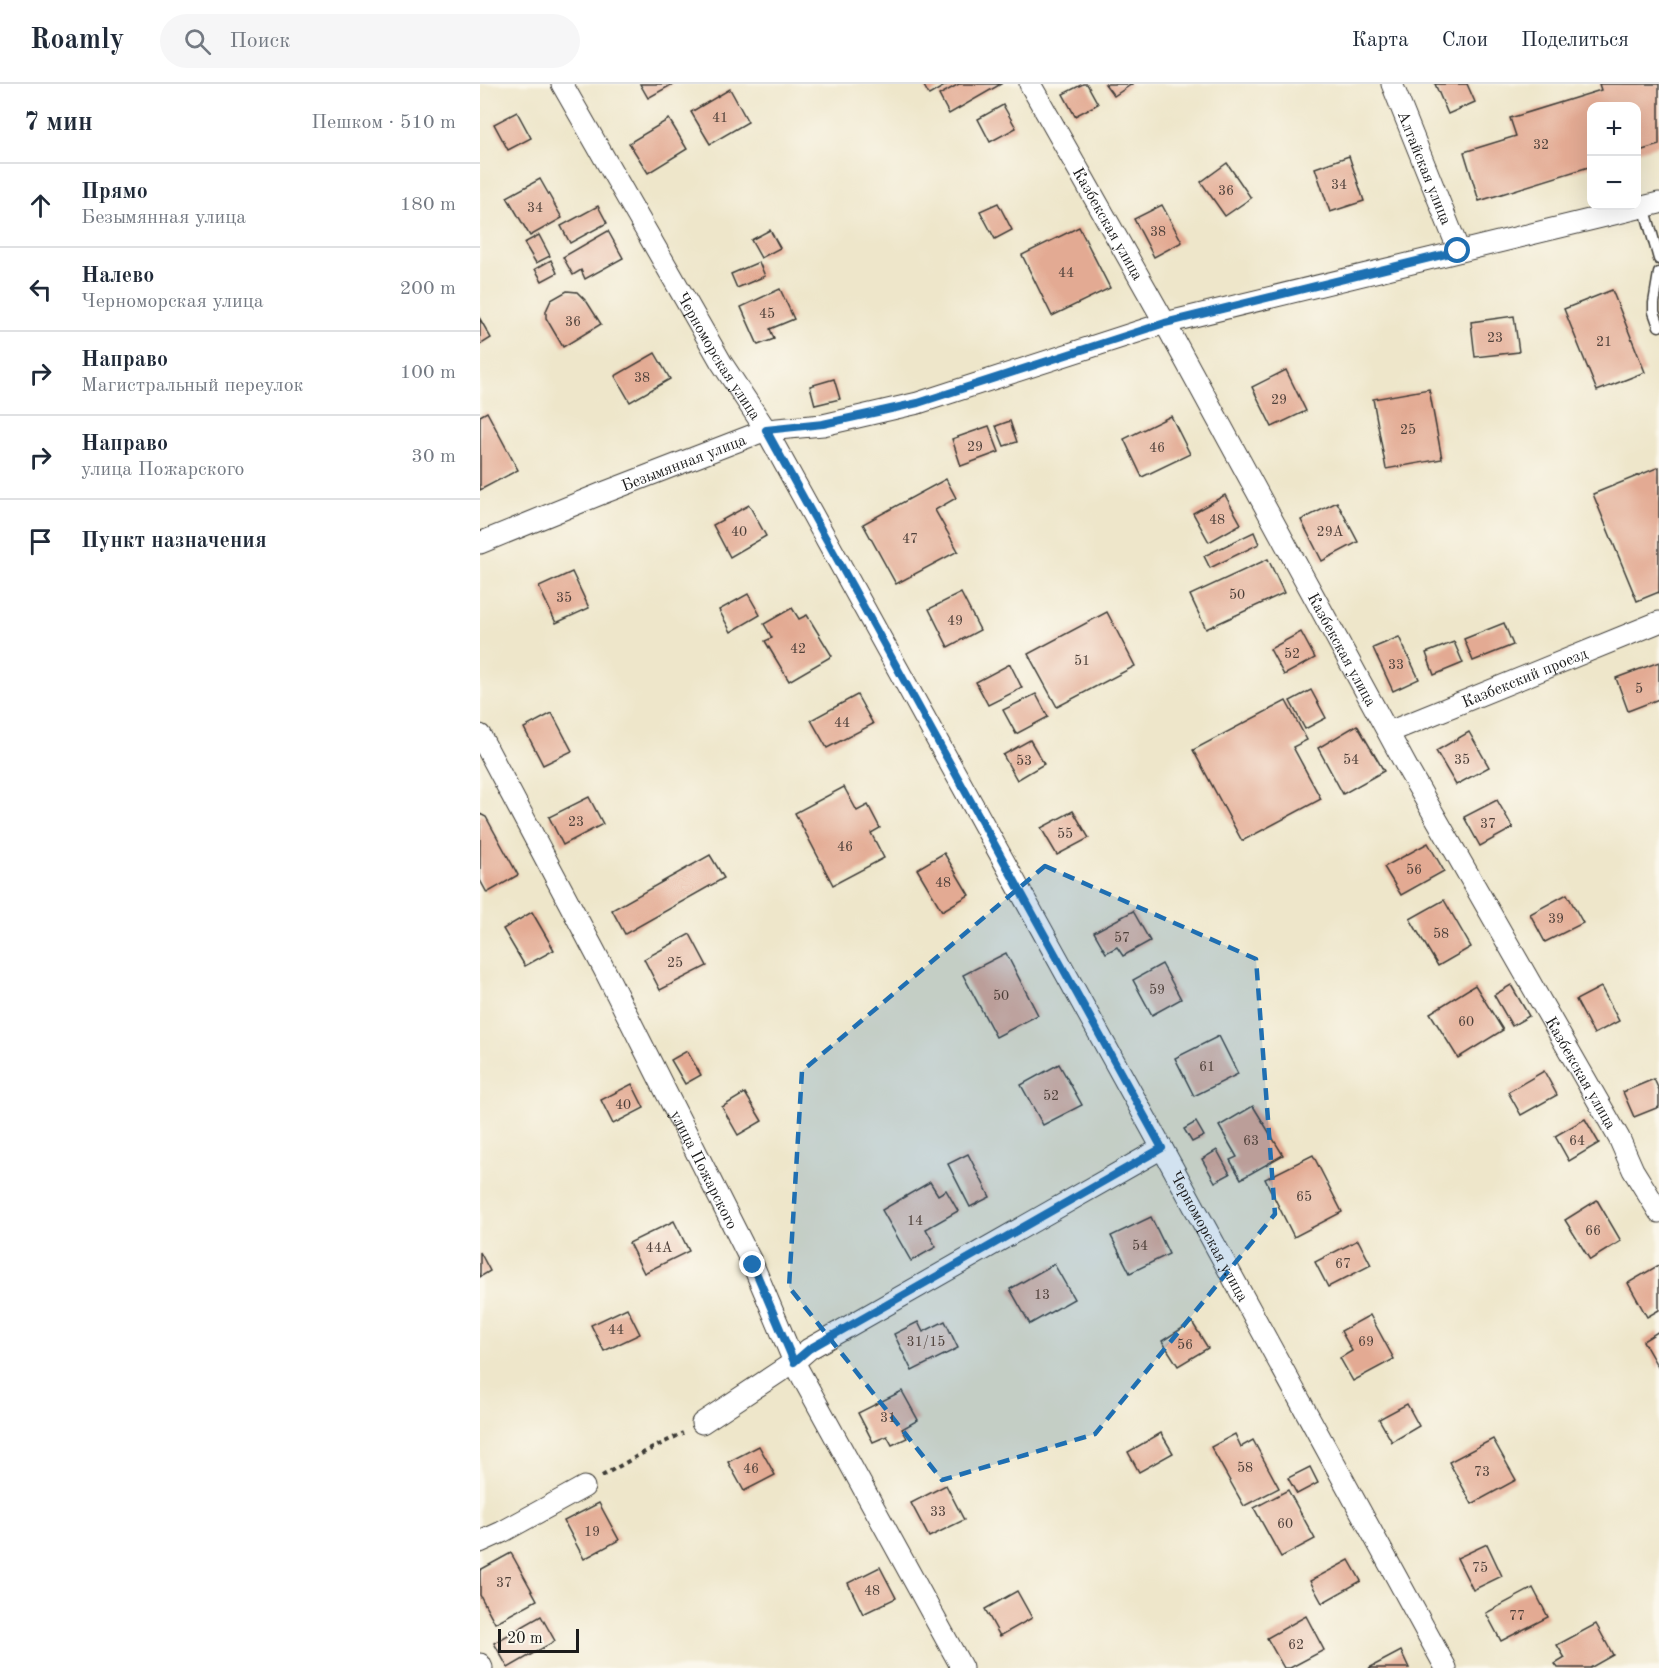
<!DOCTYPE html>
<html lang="ru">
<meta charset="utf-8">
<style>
body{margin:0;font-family:"Old Standard TT",serif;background:#f6f6f7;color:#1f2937}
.controls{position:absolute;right:18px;top:18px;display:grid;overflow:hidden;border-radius:12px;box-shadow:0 6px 24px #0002}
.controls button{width:54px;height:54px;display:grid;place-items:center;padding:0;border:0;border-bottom:2px solid #e0e1e3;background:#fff;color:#1f2937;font:30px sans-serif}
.scale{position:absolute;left:18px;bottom:15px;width:81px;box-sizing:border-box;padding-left:6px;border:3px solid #1c1c1c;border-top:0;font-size:16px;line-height:21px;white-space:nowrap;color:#1c1c1c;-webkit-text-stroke:4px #fbf7ec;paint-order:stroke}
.stop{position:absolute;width:18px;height:18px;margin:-14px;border:4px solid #1f6fb2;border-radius:50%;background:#fff}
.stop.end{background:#1f6fb2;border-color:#fff;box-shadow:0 2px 6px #0008}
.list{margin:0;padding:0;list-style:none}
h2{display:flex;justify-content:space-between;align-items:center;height:78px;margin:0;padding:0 24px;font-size:26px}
h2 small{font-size:20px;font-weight:400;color:#747a83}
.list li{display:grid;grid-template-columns:39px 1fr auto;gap:18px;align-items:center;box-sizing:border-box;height:84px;padding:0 24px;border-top:2px solid #e0e1e3}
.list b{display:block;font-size:22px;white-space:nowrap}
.list p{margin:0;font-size:20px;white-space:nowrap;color:#747a83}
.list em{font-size:20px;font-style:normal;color:#747a83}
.icon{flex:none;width:33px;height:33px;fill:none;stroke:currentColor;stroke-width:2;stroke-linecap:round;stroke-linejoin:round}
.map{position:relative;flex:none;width:1179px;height:1584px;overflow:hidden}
header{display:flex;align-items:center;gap:36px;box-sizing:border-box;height:84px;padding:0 30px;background:#fff;border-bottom:2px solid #e0e1e3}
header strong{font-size:28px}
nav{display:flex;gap:33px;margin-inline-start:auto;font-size:21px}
.search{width:420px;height:54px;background:#f6f6f7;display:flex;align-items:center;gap:15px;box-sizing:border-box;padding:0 21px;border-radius:33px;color:#747a83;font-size:22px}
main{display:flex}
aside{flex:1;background:#fff}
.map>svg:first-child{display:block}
</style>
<header>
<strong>Roamly</strong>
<div class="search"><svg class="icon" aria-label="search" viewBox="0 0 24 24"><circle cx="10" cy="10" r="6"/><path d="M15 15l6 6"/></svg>Поиск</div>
<nav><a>Карта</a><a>Слои</a><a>Поделиться</a></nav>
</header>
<main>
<aside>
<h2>7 мин<small>Пешком · 510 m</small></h2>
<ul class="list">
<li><svg class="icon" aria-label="ahead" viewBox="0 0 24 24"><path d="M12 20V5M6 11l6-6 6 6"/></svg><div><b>Прямо</b><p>Безымянная улица</p></div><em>180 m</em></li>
<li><svg class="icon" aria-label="left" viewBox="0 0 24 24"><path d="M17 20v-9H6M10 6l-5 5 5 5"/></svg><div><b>Налево</b><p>Черноморская улица</p></div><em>200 m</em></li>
<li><svg class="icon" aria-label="right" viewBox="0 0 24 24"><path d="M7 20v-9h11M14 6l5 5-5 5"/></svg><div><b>Направо</b><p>Магистральный переулок</p></div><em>100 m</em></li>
<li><svg class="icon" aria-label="right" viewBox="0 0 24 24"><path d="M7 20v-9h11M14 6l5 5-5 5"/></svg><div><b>Направо</b><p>улица Пожарского</p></div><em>30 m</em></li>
<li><svg class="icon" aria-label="arrive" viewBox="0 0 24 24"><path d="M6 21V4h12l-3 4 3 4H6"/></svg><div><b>Пункт назначения</b></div></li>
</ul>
</aside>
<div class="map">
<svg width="1179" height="1584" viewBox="0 0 1179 1584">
<rect width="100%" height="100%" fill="#fbf7ec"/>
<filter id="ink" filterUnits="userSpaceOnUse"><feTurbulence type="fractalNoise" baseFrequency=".0167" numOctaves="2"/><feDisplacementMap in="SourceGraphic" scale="12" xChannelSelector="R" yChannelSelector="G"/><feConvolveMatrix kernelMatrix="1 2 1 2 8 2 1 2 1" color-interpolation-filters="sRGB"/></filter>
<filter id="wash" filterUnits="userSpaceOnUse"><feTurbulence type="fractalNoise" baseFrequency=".008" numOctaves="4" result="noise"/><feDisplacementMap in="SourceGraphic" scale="24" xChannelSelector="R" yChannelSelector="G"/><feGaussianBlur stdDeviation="1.35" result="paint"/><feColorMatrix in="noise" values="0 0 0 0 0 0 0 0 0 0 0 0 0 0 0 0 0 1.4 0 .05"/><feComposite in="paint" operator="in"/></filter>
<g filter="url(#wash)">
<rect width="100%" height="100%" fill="#eee6ca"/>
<g id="blocks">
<!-- building -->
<g fill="#e3aa93">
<polygon points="160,0 193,0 168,14"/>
<polygon points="443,0 468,0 449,11"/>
<polygon points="479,0 521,0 469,30 459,11"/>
<polygon points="603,0 607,0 618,20 595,32 583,10"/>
<polygon points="625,0 652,0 634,12"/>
<polygon points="955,0 987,0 995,18 968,30"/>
<polygon points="1119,0 1179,0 1179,61 1156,68 1156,22 1112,22 1112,82 999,117 984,68 1036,52 1030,34 1121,6"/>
<polygon points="250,5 268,38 230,60 211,28"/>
<polygon points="523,21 536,44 510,58 498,35"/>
<polygon points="37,28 51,54 28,66 14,40"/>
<polygon points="189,35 207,65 168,89 149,59"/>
<polygon points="869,72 884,117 850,128 835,84"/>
<polygon points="747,79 771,114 745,132 721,98"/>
<polygon points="60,95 82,134 50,152 27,113"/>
<polygon points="518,119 532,146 515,155 500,127"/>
<polygon points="682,121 702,158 674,173 654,135"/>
<polygon points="118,122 127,139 90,159 81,142"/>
<polygon points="599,143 630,204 572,232 542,171"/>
<polygon points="290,146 300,164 281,174 271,156"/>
<polygon points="128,147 143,174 105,195 101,186 93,191 83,173"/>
<polygon points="59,151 70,172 56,179 44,159"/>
<polygon points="71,176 77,189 62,197 55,185"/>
<polygon points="279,178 285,192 257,204 251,190"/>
<polygon points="300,205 314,235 290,245 294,255 278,261 261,223"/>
<polygon points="1132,206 1165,288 1117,307 1084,225"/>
<polygon points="87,207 97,208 107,218 121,240 83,263 66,234 66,227 71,216"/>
<polygon points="1034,232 1039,268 995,273 991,238"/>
<polygon points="0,235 11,254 0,261"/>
<polygon points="175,269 190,295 150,318 135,292"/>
<polygon points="806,286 826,327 792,343 772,303"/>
<polygon points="354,295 360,315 335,321 330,302"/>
<polygon points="949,305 962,375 906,385 893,315"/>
<polygon points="7,328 38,386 0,406 0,332"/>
<polygon points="691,332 710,370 662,393 644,355"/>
<polygon points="530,337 537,358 524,362 516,342"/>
<polygon points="509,342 519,368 481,382 472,355"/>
<polygon points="1179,383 1179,508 1157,517 1113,410"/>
<polygon points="466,395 476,414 455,426 478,467 416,500 383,440"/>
<polygon points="745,411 761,440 729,458 713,429"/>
<polygon points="857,418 878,458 842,477 821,436"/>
<polygon points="269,421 286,452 250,473 233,441"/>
<polygon points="774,448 779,460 730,484 724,472"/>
<polygon points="788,475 804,509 726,545 710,511"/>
<polygon points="92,488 109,524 76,539 59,503"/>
<polygon points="481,509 500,546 468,563 449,525"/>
<polygon points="268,510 280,531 251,548 239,526"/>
<polygon points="312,524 319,535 327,531 352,572 309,597 285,557 292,554 284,540"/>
<polygon points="627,528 655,582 577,623 548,570"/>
<polygon points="1024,539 1033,561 993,577 984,555"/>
<polygon points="821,548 835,574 804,591 790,565"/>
<polygon points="919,553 939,595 913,607 893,564"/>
<polygon points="974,558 983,579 954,591 946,569"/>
<polygon points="1179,578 1179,615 1148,627 1136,594"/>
<polygon points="530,580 542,604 508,621 496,598"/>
<polygon points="831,606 846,634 825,645 810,617"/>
<polygon points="556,610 568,633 536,650 523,626"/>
<polygon points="377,611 393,640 347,664 331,636"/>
<polygon points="806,617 827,656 813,663 841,715 762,757 713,666"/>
<polygon points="72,629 92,667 63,681 44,644"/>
<polygon points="877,641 904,687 863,710 838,664"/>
<polygon points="989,648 1009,683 976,701 956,667"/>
<polygon points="550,656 564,680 537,696 523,671"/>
<polygon points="364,703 377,727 388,721 400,744 391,749 404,774 353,801 315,729"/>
<polygon points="109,713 123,740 83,761 69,733"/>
<polygon points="1017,716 1033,744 1000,762 984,733"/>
<polygon points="593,727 609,754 577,771 561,744"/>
<polygon points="0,730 6,733 38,791 7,809 0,796"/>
<polygon points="948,759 964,787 921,811 904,783"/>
<polygon points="464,769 489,811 462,827 437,785"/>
<polygon points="230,771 244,794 145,850 132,826"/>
<polygon points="1087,810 1103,839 1065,858 1050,830"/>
<polygon points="964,816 991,863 958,882 930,835"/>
<polygon points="653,827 670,857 643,872 637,863 626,869 614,848"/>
<polygon points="52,828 74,866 45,882 23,845"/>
<polygon points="210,850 227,882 180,906 164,875"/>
<polygon points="526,869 558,931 516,953 483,891"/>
<polygon points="682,880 701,915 672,931 653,896"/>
<polygon points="995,901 1023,946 978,974 950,929"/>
<polygon points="1031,901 1049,932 1032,942 1014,911"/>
<polygon points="1121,903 1139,937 1114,950 1096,916"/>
<polygon points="739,952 758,990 714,1012 695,974"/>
<polygon points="207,967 221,991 205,1000 191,976"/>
<polygon points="579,980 602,1021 563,1041 541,1001"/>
<polygon points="1064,987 1077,1011 1041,1031 1028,1008"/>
<polygon points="1174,995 1179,1006 1179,1023 1154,1033 1143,1008"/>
<polygon points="152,1000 164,1024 133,1040 121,1016"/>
<polygon points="265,1009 282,1037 258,1051 242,1023"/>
<polygon points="773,1022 803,1071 761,1095 750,1076 757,1073 739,1042"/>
<polygon points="1105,1035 1119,1059 1089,1077 1075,1052"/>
<polygon points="716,1038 724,1052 712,1058 704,1045"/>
<polygon points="737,1066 750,1090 735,1098 722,1075"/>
<polygon points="488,1070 510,1113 490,1123 468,1080"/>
<polygon points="833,1071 862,1128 814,1153 785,1095"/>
<polygon points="450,1098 458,1111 466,1106 478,1127 446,1145 456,1163 431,1177 402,1126"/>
<polygon points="1117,1116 1141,1157 1110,1176 1085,1136"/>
<polygon points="671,1133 689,1170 650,1189 631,1152"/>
<polygon points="194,1137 209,1167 164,1189 149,1159"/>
<polygon points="878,1156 891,1181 848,1203 835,1178"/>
<polygon points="0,1168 10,1187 0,1193"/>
<polygon points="574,1180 594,1215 550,1240 530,1205"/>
<polygon points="1179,1181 1179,1226 1167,1233 1148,1199"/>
<polygon points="147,1224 160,1250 124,1267 111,1241"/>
<polygon points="890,1231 914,1275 873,1297 860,1274 872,1267 861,1247"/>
<polygon points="465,1237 478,1264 432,1287 414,1250 438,1238 443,1248"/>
<polygon points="712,1238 728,1264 698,1282 682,1257"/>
<polygon points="1179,1247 1179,1285 1163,1257"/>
<polygon points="422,1307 438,1336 422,1345 427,1354 412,1361 407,1352 393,1358 378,1329"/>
<polygon points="927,1320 939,1342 912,1358 899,1335"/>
<polygon points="681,1349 693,1369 659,1388 648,1368"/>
<polygon points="755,1350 761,1363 773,1356 799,1404 764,1422 731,1363"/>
<polygon points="1013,1355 1036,1396 992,1420 969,1378"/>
<polygon points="279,1362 295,1391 264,1407 248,1378"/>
<polygon points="830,1383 838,1399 817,1410 808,1394"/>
<polygon points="466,1401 484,1436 449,1453 431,1419"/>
<polygon points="808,1406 835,1455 801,1473 774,1424"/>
<polygon points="119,1419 139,1456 104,1475 84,1437"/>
<polygon points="1007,1460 1022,1492 993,1506 977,1474"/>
<polygon points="31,1469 57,1516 15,1539 0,1511 0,1486"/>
<polygon points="869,1476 881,1497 842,1519 830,1497"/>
<polygon points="400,1483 416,1514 383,1530 368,1499"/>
<polygon points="1053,1504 1068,1533 1021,1557 1006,1529"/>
<polygon points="537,1507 552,1534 520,1552 505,1525"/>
<polygon points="61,1532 75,1557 28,1584 14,1559"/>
<polygon points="826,1532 844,1566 810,1584 804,1584 787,1554"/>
<polygon points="1116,1540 1133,1571 1110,1584 1078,1584 1075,1580 1085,1574 1077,1561"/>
<polygon points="921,1567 929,1584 889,1584"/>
</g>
</g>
</g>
<g filter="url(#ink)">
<use href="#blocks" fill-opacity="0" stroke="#3c3a36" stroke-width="1.5"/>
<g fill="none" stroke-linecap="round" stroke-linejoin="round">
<defs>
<g id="service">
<polyline points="1164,122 1179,175"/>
<polyline points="1179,189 1174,219 1174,228 1179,242"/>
</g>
<g id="minor">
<path id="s1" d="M 82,0 L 241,278 L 286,346 L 682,1064 L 966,1584"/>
<path id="s2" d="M 550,0 L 685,239 L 929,687 L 1139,1054 L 1153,1086 L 1179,1128"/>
<path id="s3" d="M 912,0 L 979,167"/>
<path id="s4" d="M 0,459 L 123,409 L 286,346 L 343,341 L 438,319 L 685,239 L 1179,119"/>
<path id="s5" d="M 909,648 L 1179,538"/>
<path id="s6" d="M 0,651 L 124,885 L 273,1181 L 314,1278 L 482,1584"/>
<polyline points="222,1339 314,1278 329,1265 682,1064"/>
<polyline points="0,1458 22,1448 104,1403"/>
<polyline points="0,1580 2,1584"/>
</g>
</defs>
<!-- service casing -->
<use href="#service" stroke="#3c3a36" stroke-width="13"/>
<!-- minor casing -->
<use href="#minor" stroke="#3c3a36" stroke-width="23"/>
<!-- path -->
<polyline stroke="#3c3a36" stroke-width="4" stroke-dasharray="4.5 4.5" stroke-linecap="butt" points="122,1392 159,1371 203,1349"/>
<!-- service -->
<use href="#service" stroke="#fff" stroke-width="10"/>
<!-- minor -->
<use href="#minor" stroke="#fff" stroke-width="21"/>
</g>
</g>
<g fill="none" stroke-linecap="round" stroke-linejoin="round" filter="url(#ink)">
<!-- route -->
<polyline stroke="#1f6fb2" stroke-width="8" points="273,1181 314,1278 329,1265 682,1064 286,346 343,340 438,319 685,239 978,167"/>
</g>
<!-- marked area -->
<path fill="#1f6fb2" fill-opacity="0.2" stroke="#1f6fb2" stroke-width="4.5" stroke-dasharray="12 8" stroke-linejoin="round" d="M 565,782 L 776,875 L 795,1130 L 615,1350 L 462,1396 L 309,1203 L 322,987 Z"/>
<g text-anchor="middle" stroke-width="6" stroke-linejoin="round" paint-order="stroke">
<!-- number labels -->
<g font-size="14" fill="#4e403a">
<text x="240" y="38">41</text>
<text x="1061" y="65">32</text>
<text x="859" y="105">34</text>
<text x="746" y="111">36</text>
<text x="55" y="128">34</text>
<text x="678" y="152">38</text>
<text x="586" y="193">44</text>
<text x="287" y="234">45</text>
<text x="93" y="242">36</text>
<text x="1015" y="258">23</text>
<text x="1124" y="262">21</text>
<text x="162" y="298">38</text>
<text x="799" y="320">29</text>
<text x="928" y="350">25</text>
<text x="495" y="367">29</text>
<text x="677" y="368">46</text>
<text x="737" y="440">48</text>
<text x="259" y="452">40</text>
<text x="850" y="452">29А</text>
<text x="430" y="459">47</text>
<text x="757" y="515">50</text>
<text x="84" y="518">35</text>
<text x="475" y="541">49</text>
<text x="318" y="569">42</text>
<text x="812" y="574">52</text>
<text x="602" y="581">51</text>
<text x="916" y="585">33</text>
<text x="1159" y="609">5</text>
<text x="362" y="643">44</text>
<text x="871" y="680">54</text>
<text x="982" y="680">35</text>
<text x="544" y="681">53</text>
<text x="96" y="742">23</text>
<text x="1008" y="744">37</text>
<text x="585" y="754">55</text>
<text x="365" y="767">46</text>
<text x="934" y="790">56</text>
<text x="463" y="803">48</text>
<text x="1076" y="839">39</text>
<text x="961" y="854">58</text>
<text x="642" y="858">57</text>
<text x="195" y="883">25</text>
<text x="677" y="910">59</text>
<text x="521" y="916">50</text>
<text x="986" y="942">60</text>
<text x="727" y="987">61</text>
<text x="571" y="1016">52</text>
<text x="143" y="1025">40</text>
<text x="771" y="1061">63</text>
<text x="1097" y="1061">64</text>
<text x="824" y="1117">65</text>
<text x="435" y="1141">14</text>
<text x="1113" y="1151">66</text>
<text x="660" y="1166">54</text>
<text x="179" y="1168">44А</text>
<text x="863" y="1184">67</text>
<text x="562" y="1215">13</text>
<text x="136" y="1250">44</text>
<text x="446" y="1262">31/15</text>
<text x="886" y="1262">69</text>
<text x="705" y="1265">56</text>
<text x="408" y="1338">31</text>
<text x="765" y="1388">58</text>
<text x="271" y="1389">46</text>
<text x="1002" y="1392">73</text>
<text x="458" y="1432">33</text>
<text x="805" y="1444">60</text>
<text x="112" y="1452">19</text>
<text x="1000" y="1488">75</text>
<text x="24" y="1503">37</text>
<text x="392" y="1511">48</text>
<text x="1037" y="1536">77</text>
<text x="816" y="1565">62</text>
</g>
<!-- street labels -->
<g font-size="16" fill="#1c1c1c" stroke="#fbf7ec">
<text dy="6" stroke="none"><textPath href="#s3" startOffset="90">Алтайская улица</textPath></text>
<text dy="6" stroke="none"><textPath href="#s2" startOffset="160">Казбекская улица</textPath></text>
<text dy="6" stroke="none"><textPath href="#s1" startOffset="314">Черноморская улица</textPath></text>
<text dy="6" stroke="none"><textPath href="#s4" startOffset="219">Безымянная улица</textPath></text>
<text dy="6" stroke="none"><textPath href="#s2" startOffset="646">Казбекская улица</textPath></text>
<text dy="6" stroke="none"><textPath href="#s5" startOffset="146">Казбекский проезд</textPath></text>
<text dy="6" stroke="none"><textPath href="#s2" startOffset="1132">Казбекская улица</textPath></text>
<text dy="6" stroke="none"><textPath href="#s6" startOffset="489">улица Пожарского</textPath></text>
<text dy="6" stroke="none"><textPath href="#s1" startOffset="1322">Черноморская улица</textPath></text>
</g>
</g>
</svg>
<div class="controls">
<button>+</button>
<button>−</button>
</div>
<div class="scale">20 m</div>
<div class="stop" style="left:978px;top:167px"></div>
<div class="stop end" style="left:273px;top:1181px"></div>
</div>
</main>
